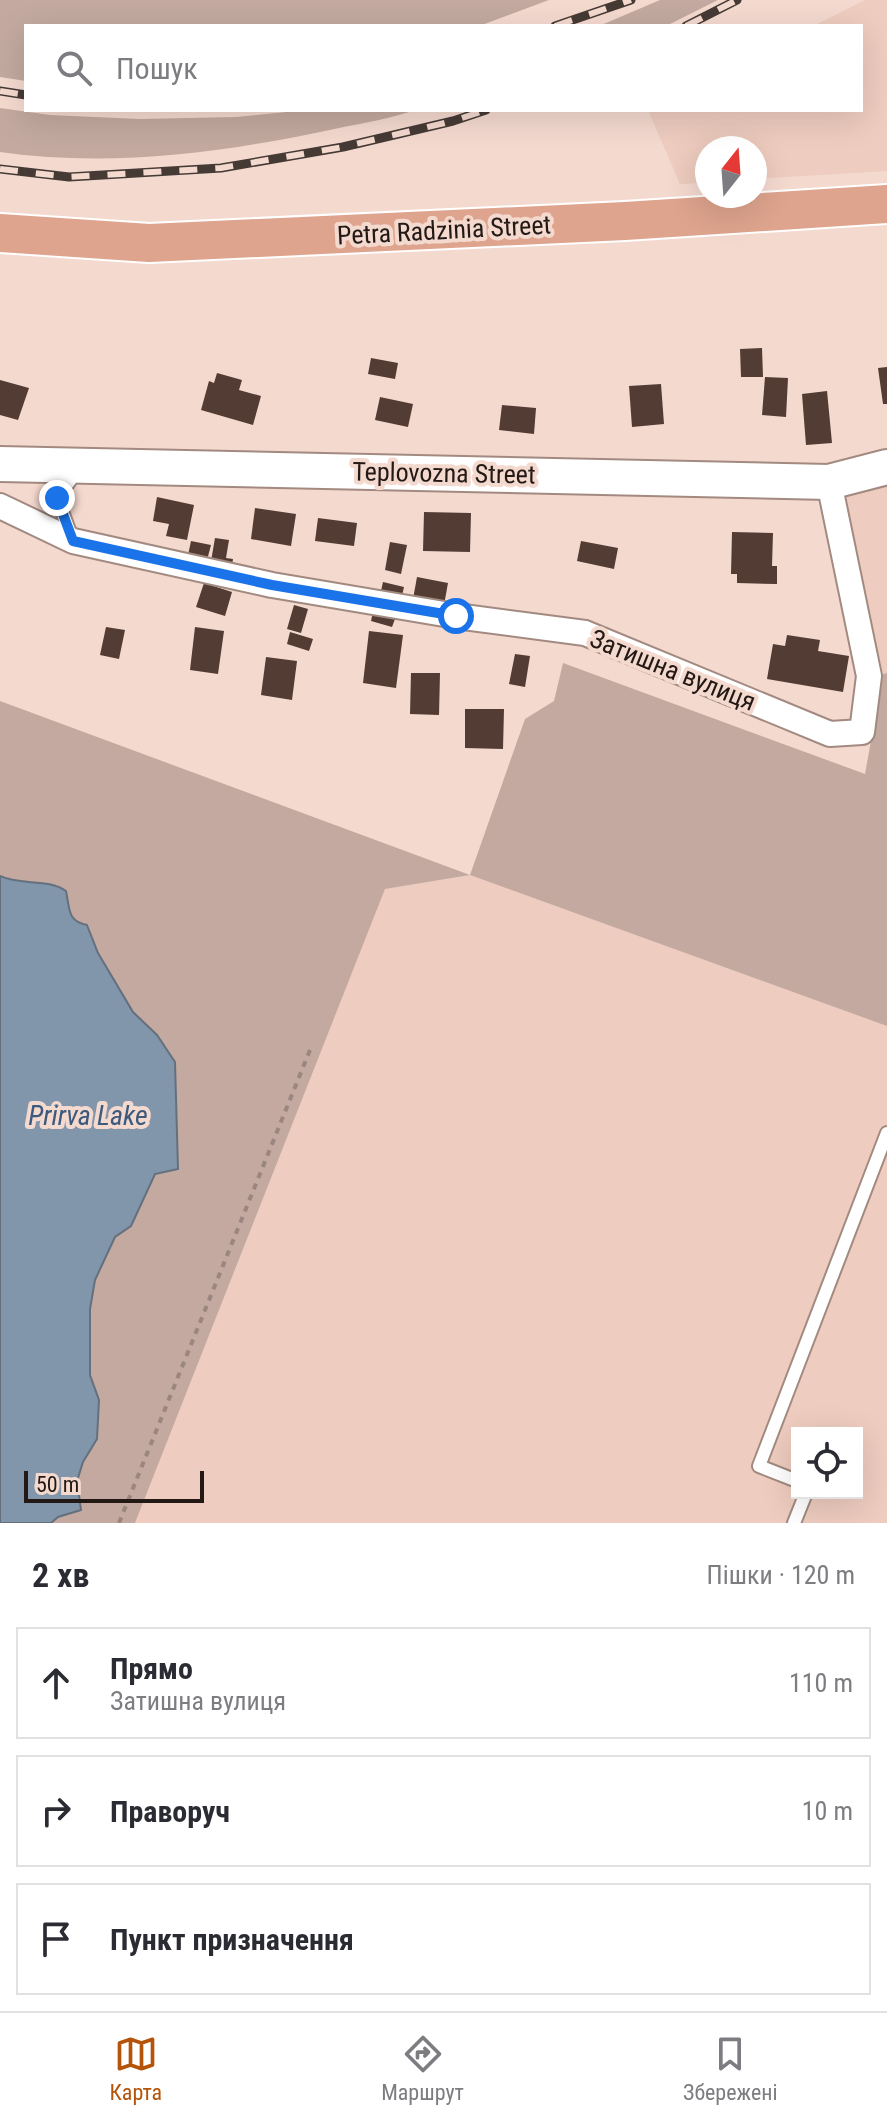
<!DOCTYPE html>
<html lang="uk">
<meta charset="utf-8">
<style>
body{margin:0;font-family:"Roboto Condensed",sans-serif;background:#f7f7f7;color:#2b2b33}
.controls{position:absolute;right:24px;bottom:24px;display:grid;overflow:hidden;border-radius:0px;box-shadow:0 8px 32px #0002}
.controls button{width:72px;height:72px;display:grid;place-items:center;padding:0;border:0;border-bottom:2px solid #e1e1e2;background:#fff;color:#2b2b33;font:40px sans-serif}
.compass{position:absolute;left:695px;top:136px;width:72px;height:72px;border-radius:50%;background:#fff;box-shadow:0 8px 32px #0002;rotate:17deg}
.scale{position:absolute;left:24px;bottom:20px;width:180px;box-sizing:border-box;padding-left:8px;border:4px solid #221915;border-top:0;font-size:22px;line-height:28px;white-space:nowrap;color:#221915;-webkit-text-stroke:6px #f4d9cf;paint-order:stroke}
.stop{position:absolute;width:24px;height:24px;margin:-18px;border:6px solid #1a73e8;border-radius:50%;background:#fff}
.stop.end{background:#1a73e8;border-color:#fff;box-shadow:0 2px 8px #0008}
.list{margin:0;padding:0;list-style:none}
h2{display:flex;justify-content:space-between;align-items:center;height:104px;margin:0;padding:0 32px;font-size:34px}
h2 small{font-size:26px;font-weight:400;color:#7c7c81}
.list li{display:grid;grid-template-columns:52px 1fr auto;gap:24px;align-items:center;box-sizing:border-box;height:112px;margin:0 16px 16px;padding:0 16px;border:2px solid #e1e1e2;border-radius:0px}
.list b{display:block;font-size:30px;white-space:nowrap}
.list p{margin:0;font-size:26px;white-space:nowrap;color:#7c7c81}
.list em{font-size:26px;font-style:normal;color:#7c7c81}
.icon{flex:none;width:44px;height:44px;fill:none;stroke:currentColor;stroke-width:2;stroke-linecap:round;stroke-linejoin:round}
.map{position:relative;flex:none;width:887px;height:1523px;overflow:hidden}
.search{position:absolute;background:#fff;box-shadow:0 8px 32px #0002;left:24px;right:24px;top:24px;height:88px;display:flex;align-items:center;gap:20px;box-sizing:border-box;padding:0 28px;border-radius:0px;color:#7c7c81;font-size:30px}
.sheet{height:488px;background:#fff}
nav{display:flex;justify-content:space-around;align-items:center;box-sizing:border-box;height:112px;border-top:2px solid #e1e1e2;background:#fff;font-size:22px;color:#7c7c81}
nav a{display:grid;justify-items:center;gap:4px}
nav .on{color:#b45309}
.map>svg:first-child{display:block}
</style>
<div class="map">
<svg width="887" height="1523" viewBox="0 0 887 1523">
<rect width="100%" height="100%" fill="#f4d9cf"/>
<!-- built -->
<g fill="#eeccbf" fill-rule="evenodd">
<polygon points="865,0 887,0 887,171 755,179 755,148 707,148 707,183 680,184 648,110 861,110 861,26 813,26"/>
<polygon points="887,483 887,673 883,674 841,494"/>
<path d="M 470,875 L 887,1026 L 887,1523 L 135,1523 L 385,889 ZM 797,1433 L 857,1433 L 857,1493 L 797,1493 Z"/>
</g>
<!-- green -->
<g fill="#c3a99f">
<polygon points="0,0 549,0 479,26 26,26 26,81 0,77"/>
<polygon points="660,0 718,0 666,26 599,26"/>
<path d="M 0,108 L 50,115 L 140,119 L 236,117 L 307,110 L 416,110 C 391,118 365,123 339,128 C 229,152 113,168 0,152 Z"/>
<polygon points="563,663 865,774 883,674 887,673 887,1026 470,875 385,889 135,1523 51,1523 58,1517 81,1510 77,1481 83,1462 97,1439 99,1400 90,1375 90,1309 95,1280 115,1237 131,1226 155,1174 178,1169 175,1062 157,1035 133,1012 98,953 88,925 77,923 70,917 69,906 57,885 34,884 0,876 0,701 470,875 525,719 554,701"/>
</g>
<!-- water -->
<path fill="#8195ab" stroke="#64707e" stroke-width="2" d="M 0,876 C 20,886 48,878 66,891 C 70,909 67,921 87,925 L 98,953 L 133,1012 L 157,1035 L 175,1062 L 178,1169 L 155,1174 L 131,1226 L 115,1237 L 95,1280 L 90,1309 L 90,1375 L 99,1400 L 97,1439 L 83,1462 L 77,1481 L 81,1510 L 58,1517 L 51,1523 L 0,1523 Z"/>
<!-- building -->
<g fill="#523c34">
<polygon points="762,348 763,377 741,377 740,349"/>
<polygon points="371,358 398,363 395,379 368,374"/>
<polygon points="887,367 887,404 883,404 878,368"/>
<polygon points="217,373 242,380 239,390 261,396 253,425 201,410 209,381 214,383"/>
<polygon points="765,377 788,378 786,417 762,415"/>
<polygon points="0,380 29,388 18,420 0,415"/>
<polygon points="661,384 664,424 632,427 629,386"/>
<polygon points="827,391 832,443 806,445 802,394"/>
<polygon points="380,397 413,404 408,427 375,420"/>
<polygon points="502,405 536,408 534,434 499,430"/>
<polygon points="157,497 194,505 187,540 166,536 169,524 153,521"/>
<polygon points="255,508 296,514 291,546 251,539"/>
<polygon points="424,512 471,513 470,552 423,551"/>
<polygon points="318,518 357,523 354,546 315,541"/>
<polygon points="732,532 773,533 772,566 777,566 777,584 737,583 737,574 731,574"/>
<polygon points="215,538 229,540 226,558 233,559 231,571 210,567"/>
<polygon points="191,541 211,545 206,564 187,560"/>
<polygon points="581,541 618,548 614,569 577,561"/>
<polygon points="390,542 407,545 401,574 385,570"/>
<polygon points="417,577 448,583 444,605 413,599"/>
<polygon points="383,582 404,587 401,600 380,595"/>
<polygon points="204,583 232,592 225,616 196,607"/>
<polygon points="294,605 308,609 301,633 287,629"/>
<polygon points="373,612 395,619 392,627 371,621"/>
<polygon points="106,627 125,630 119,659 100,655"/>
<polygon points="195,627 224,631 218,674 190,670"/>
<polygon points="369,631 403,635 396,688 363,683"/>
<polygon points="290,632 313,639 309,651 287,644"/>
<polygon points="787,635 820,640 818,651 849,656 843,692 767,679 773,644 785,646"/>
<polygon points="515,654 530,656 525,687 509,684"/>
<polygon points="266,657 297,661 292,700 261,695"/>
<polygon points="411,673 440,673 439,715 410,714"/>
<polygon points="465,709 504,709 503,749 465,748"/>
</g>
<g fill="none" stroke-linecap="round" stroke-linejoin="round">
<defs>
<g id="lane">
<polyline points="72,538 57,498 78,470"/>
<polyline points="797,1481 759,1466 887,1133"/>
<polyline points="794,1523 806,1493"/>
</g>
<polyline id="street" points="0,506 73,541 272,585 456,616 585,633 830,734 862,732 869,676 829,482"/>
<polyline id="secondary" points="0,464 829,482 887,467"/>
<polyline id="primary" points="0,233 149,243 625,221 887,204"/>
</defs>
<!-- lane casing -->
<use href="#lane" stroke="#a28a80" stroke-width="16"/>
<!-- street casing -->
<use href="#street" stroke="#a28a80" stroke-width="28"/>
<!-- secondary casing -->
<use href="#secondary" stroke="#a28a80" stroke-width="38"/>
<!-- primary casing -->
<use href="#primary" stroke="#fff" stroke-width="42"/>
<!-- path -->
<polyline stroke="#9a867f" stroke-width="4" stroke-dasharray="6 6" stroke-linecap="butt" points="119,1523 310,1050"/>
<!-- lane -->
<use href="#lane" stroke="#fff" stroke-width="12"/>
<!-- street -->
<use href="#street" stroke="#fff" stroke-width="24"/>
<!-- secondary -->
<use href="#secondary" stroke="#fff" stroke-width="34"/>
<!-- primary -->
<use href="#primary" stroke="#dea48d" stroke-width="38"/>
<defs>
<g id="rail">
<polyline points="555,26 631,0"/>
<polyline points="686,26 737,0"/>
<polyline points="0,91 26,95"/>
<polyline points="0,169 69,177 221,168 343,147 453,121 486,110"/>
</g>
</defs>
<!-- rail casing -->
<use href="#rail" stroke="#463a35" stroke-width="9"/>
<!-- rail -->
<use href="#rail" stroke="#f4d9cf" stroke-width="6" stroke-dasharray="18" stroke-linecap="butt"/>
</g>
<g fill="none" stroke-linecap="round" stroke-linejoin="round">
<!-- route -->
<polyline stroke="#1a73e8" stroke-width="10" points="57,498 73,541 272,585 456,616"/>
</g>
<g text-anchor="middle" stroke-width="8" stroke-linejoin="round" paint-order="stroke">
<!-- street labels -->
<g font-size="26" fill="#221915" stroke="#f4d9cf">
<text transform="translate(444 230) rotate(-3)" y="9">Petra Radzinia Street</text>
<text transform="translate(444 473) rotate(1)" y="9">Teplovozna Street</text>
<text transform="translate(673 670) rotate(22)" y="9">Затишна вулиця</text>
</g>
<!-- water labels -->
<g font-size="28" font-style="italic" fill="#3b5a7e" stroke="#f4d9cf">
<text x="88" y="1125">Prirva Lake</text>
</g>
</g>
</svg>
<div class="controls">
<button><svg class="icon" aria-label="locate" viewBox="0 0 24 24"><circle cx="12" cy="12" r="6"/><path d="M12 2v4M12 18v4M2 12h4M18 12h4"/></svg></button>
</div>
<svg class="compass" viewBox="-18 -18 36 36"><path d="M0-13l5 13h-10z" fill="#e53935"/><path d="M0 13l5-13h-10z" fill="#7c7c81"/></svg>
<div class="scale">50 m</div>
<div class="stop" style="left:456px;top:616px"></div>
<div class="stop end" style="left:57px;top:498px"></div>
<div class="search"><svg class="icon" aria-label="search" viewBox="0 0 24 24"><circle cx="10" cy="10" r="6"/><path d="M15 15l6 6"/></svg>Пошук</div>
</div>
<section class="sheet">
<h2>2 хв<small>Пішки · 120 m</small></h2>
<ul class="list">
<li><svg class="icon" aria-label="ahead" viewBox="0 0 24 24"><path d="M12 20V5M6 11l6-6 6 6"/></svg><div><b>Прямо</b><p>Затишна вулиця</p></div><em>110 m</em></li>
<li><svg class="icon" aria-label="right" viewBox="0 0 24 24"><path d="M7 20v-9h11M14 6l5 5-5 5"/></svg><div><b>Праворуч</b></div><em>10 m</em></li>
<li><svg class="icon" aria-label="arrive" viewBox="0 0 24 24"><path d="M6 21V4h12l-3 4 3 4H6"/></svg><div><b>Пункт призначення</b></div></li>
</ul>
</section>
<nav>
<a class="on"><svg class="icon" aria-label="map" viewBox="0 0 24 24"><path d="M3 6l6-2 6 2 6-2v14l-6 2-6-2-6 2zM9 4v14M15 6v14"/></svg>Карта</a>
<a><svg class="icon" aria-label="directions" viewBox="0 0 24 24"><path d="M12 3l9 9-9 9-9-9zM9 14v-3h6M13 9l2 2-2 2"/></svg>Маршрут</a>
<a><svg class="icon" aria-label="saved" viewBox="0 0 24 24"><path d="M7 4h10v16l-5-4-5 4z"/></svg>Збережені</a>
</nav>
